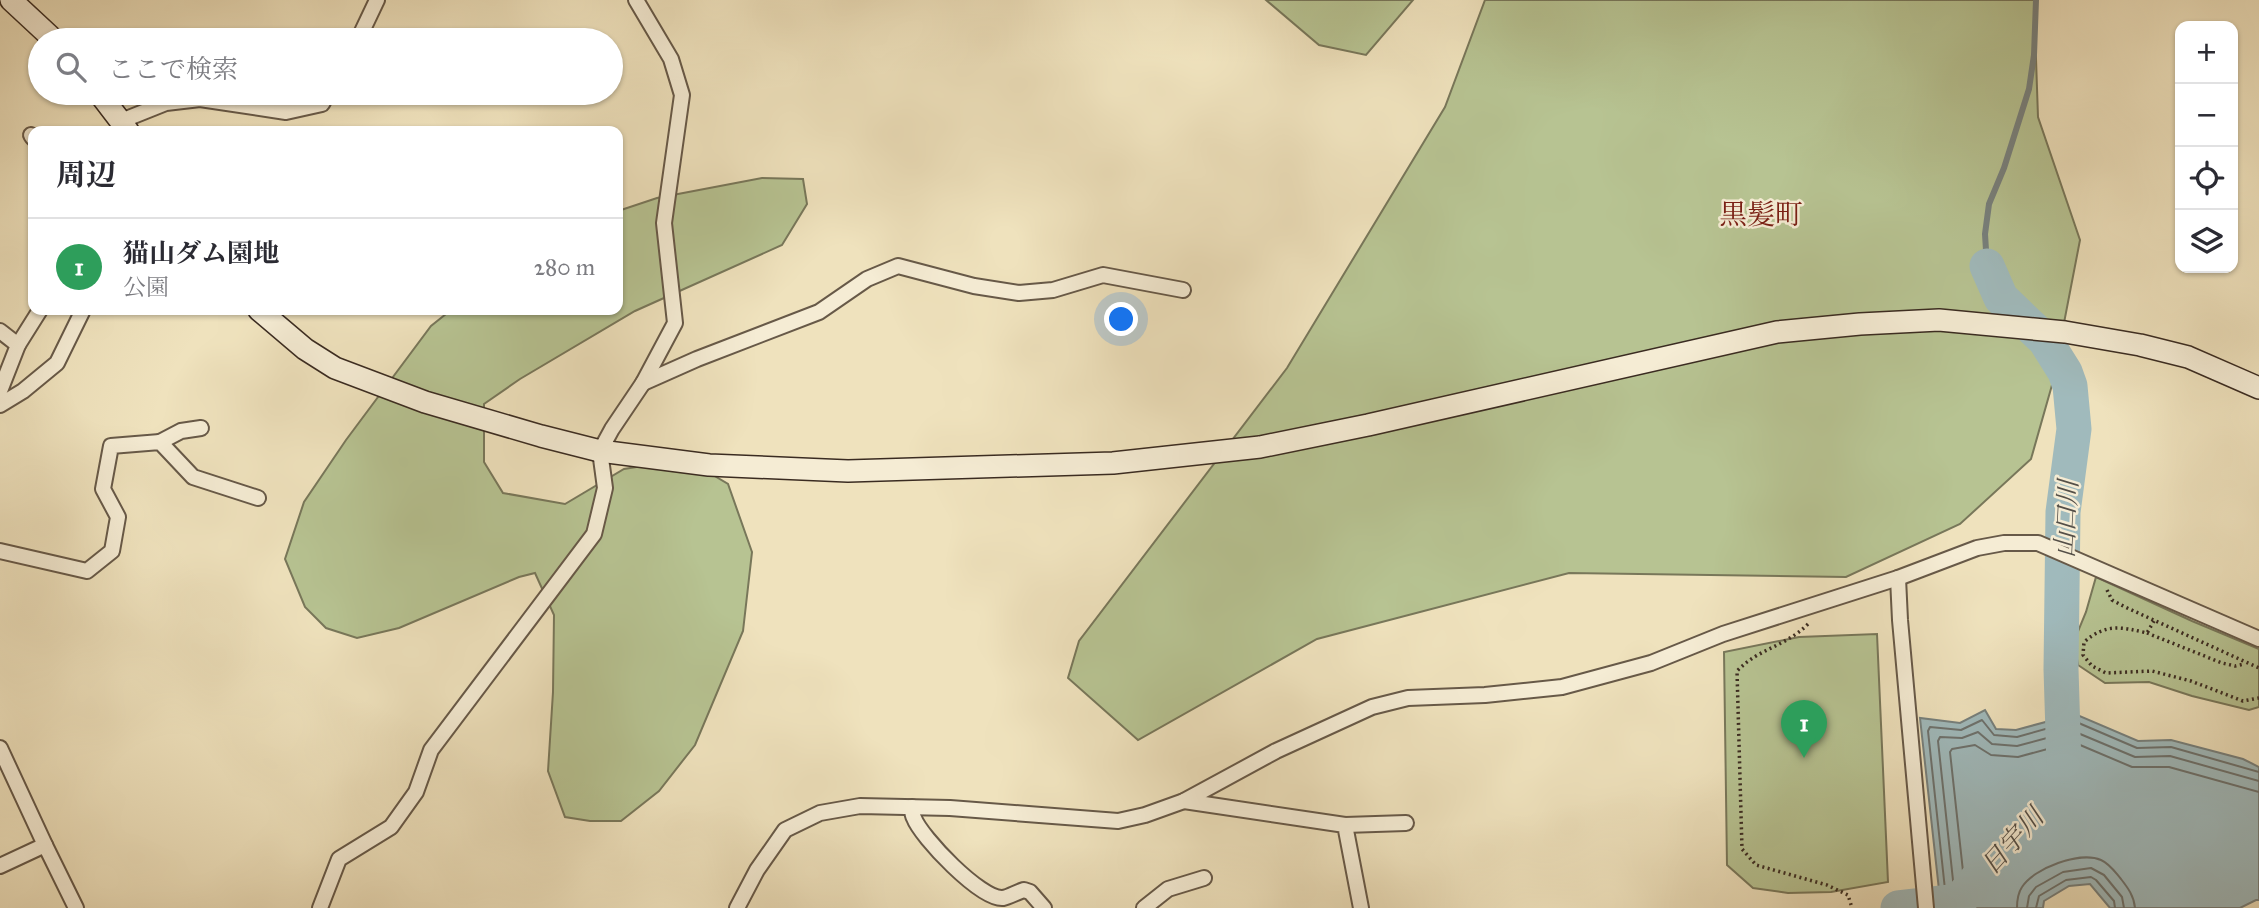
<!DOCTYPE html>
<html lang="ja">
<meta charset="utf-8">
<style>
body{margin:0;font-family:"IM FELL Great Primer","Noto Serif JP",serif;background:#f2f2f3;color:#2b2b33}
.controls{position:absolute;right:21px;top:21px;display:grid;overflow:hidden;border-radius:14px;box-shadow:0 2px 5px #0004}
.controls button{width:63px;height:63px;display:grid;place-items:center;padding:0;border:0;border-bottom:2px solid #e1e1e2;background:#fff;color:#2b2b33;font:35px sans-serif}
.you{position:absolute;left:1122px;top:320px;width:24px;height:24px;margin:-18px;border:5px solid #fff;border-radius:50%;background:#1a73e8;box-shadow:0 0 0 10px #1a73e833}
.badge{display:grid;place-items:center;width:46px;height:46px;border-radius:50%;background:#8f2418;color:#fff;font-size:23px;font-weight:700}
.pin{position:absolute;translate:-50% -58px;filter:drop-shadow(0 2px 4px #0008)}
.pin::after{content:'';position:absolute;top:37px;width:24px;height:21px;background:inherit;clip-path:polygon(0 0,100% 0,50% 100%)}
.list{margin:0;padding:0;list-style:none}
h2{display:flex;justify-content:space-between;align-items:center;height:91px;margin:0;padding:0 28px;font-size:30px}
h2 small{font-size:23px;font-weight:400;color:#7c7c81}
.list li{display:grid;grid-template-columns:46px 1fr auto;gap:21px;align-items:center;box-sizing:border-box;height:98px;padding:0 28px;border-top:2px solid #e1e1e2}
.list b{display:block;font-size:26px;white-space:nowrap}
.list p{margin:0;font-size:23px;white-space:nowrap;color:#7c7c81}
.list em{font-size:23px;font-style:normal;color:#7c7c81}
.icon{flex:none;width:38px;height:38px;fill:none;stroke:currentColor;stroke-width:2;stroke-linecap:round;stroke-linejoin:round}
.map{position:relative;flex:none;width:2259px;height:908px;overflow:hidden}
.search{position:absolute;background:#fff;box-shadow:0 2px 5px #0004;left:28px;top:28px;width:595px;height:77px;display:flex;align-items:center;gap:18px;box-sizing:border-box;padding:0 24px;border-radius:38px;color:#7c7c81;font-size:26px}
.panel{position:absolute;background:#fff;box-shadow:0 2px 5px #0004;left:28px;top:126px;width:595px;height:189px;border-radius:14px}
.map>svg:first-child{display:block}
</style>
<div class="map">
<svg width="2259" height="908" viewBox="0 0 2259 908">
<rect width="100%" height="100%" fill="#efe2bd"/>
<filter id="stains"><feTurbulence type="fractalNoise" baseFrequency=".00286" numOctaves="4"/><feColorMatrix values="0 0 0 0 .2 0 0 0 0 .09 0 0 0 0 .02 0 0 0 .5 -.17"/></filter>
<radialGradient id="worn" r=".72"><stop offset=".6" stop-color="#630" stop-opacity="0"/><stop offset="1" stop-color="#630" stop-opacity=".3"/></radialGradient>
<!-- green -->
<g fill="#b7c392" stroke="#78775a" stroke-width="2">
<polygon points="1266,0 1413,0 1366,55 1319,45"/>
<polygon points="1485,0 2034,0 2038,117 2080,240 2052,385 2031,459 1960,524 1846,577 1569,573 1317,639 1138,740 1068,678 1079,641 1287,368 1445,107"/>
<polygon points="762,178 803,179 807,204 782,245 635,311 520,379 484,404 484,462 503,493 565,504 624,469 686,459 728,484 752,552 743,631 695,745 659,791 621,821 590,821 565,817 548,771 553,692 554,615 535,573 519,577 399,628 357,638 326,628 305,607 285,559 304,502 346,440 431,326 451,310 618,310 618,211 657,198"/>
<polygon points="2096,577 2192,621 2259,649 2259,707 2249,710 2192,696 2149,682 2105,683 2078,665 2074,641 2086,612"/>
<polygon points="1877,634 1888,882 1831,892 1788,893 1753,888 1727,865 1724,652 1799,637"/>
</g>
<!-- water -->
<polygon fill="#a0babc" stroke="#77817e" stroke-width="2" points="1985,710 1996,729 2016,730 2075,714 2138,741 2171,740 2243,759 2259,767 2259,900 2256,900 2240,908 2110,908 2090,884 2069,886 2044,901 2043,908 1941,908 1920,718 1960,723"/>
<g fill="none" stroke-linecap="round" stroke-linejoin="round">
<!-- shore -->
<g stroke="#6d726e" stroke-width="2">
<polyline points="1947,908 1928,731 1930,727 1961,730 1982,720 1994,735 2017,737 2074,721 2137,748 2171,747 2259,772"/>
<polyline points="1956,908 1938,741 1940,737 1962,738 1978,732 1992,744 2017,746 2073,731 2135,757 2170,756 2259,781"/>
<polyline points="1967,908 1950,752 1952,749 1975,745 1991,755 2018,757 2073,742 2132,767 2169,767 2259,792"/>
<path d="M 2017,908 C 2017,901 2018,893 2022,887 C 2034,868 2080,851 2101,860 C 2110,864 2115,872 2121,879 C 2128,888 2134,896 2135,908"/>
<polyline points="2027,908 2029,896 2036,887 2063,872 2091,868 2104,875 2122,897 2124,908"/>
<polyline points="2036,908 2039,896 2066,880 2091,877 2096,880 2114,901 2115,908"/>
</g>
<!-- stream -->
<polyline stroke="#77817e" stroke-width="6" points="1987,266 1985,234 1989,204 2004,168 2029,89 2034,55 2036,0"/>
<!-- river -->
<g stroke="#a0babc" stroke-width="35">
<polyline points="1987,266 2001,298 2045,340 2065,372 2070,386 2074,429 2063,512 2061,669 2064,766"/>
<polyline points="1898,908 1959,901 1978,878"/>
</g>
<defs>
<g id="street">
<polyline points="358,40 377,0"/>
<polyline points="121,121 166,103 200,99 286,112 322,104 328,93"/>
<polyline points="31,135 33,138"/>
<polyline points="0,331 18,345 0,391"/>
<polyline points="18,345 40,310"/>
<polyline points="643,383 697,359 819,312 867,279 898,266 974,286 1019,293 1053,290 1103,275 1183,290"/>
<polyline points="0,405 23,391 57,363 83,310"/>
<polyline points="160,442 181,431 201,428"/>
<polyline points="0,551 87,571 112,551 118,517 103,489 111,446 160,442 193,477 258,498"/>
<polyline points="1898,578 1900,620 1926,908"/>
<polyline points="0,748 45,845"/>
<polyline points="1184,801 1345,825 1361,908"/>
<path d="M 912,807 C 912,811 912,815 914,818 C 921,837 981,900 1003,898 C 1009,897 1017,892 1024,890 L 1030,892 L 1044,908"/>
<polyline points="1345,825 1406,823"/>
<polyline points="0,866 45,845 76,908"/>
<polyline points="320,908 339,859 391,827 416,792 431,750 594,534 605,488 600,451 612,429 643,383 675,323 664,223 682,95 671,59 636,0"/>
<polyline points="737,908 757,870 785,830 820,813 860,806 950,808 1118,821 1145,815 1184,801 1276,751 1372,707 1408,698 1485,695 1562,687 1651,663 1723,634 1898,578 1977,548 2004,543 2038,543 2259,639"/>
<polyline points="1144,908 1168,889 1204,878"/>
</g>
<g id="secondary">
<polyline points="11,0 54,40"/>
<polyline points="99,93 128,131"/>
<polyline points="259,310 305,349 335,368 425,402 541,436 600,451 709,465 848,471 1113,463 1260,447 1368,425 1777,332 1860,324 1939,320 2065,332 2140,345 2188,357 2259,388"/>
</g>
</defs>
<!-- street casing -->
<use href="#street" stroke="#675948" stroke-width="18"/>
<!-- secondary casing -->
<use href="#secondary" stroke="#3a2b21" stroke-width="24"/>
<!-- path -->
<g stroke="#3a2b21" stroke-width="3.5" stroke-dasharray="2 3.5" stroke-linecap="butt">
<polyline points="2107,590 2112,600 2125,607 2259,668"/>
<path d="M 2154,621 L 2147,633 C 2122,627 2106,623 2084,642 L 2083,655 L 2092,666 L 2106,673 L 2152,671 L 2191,681 L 2243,701 L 2259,698"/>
<path d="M 1808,624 C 1785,647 1759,648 1737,671 L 1742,849 L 1756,865 L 1827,885 L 1848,895 L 1852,908"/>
<polyline points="2147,633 2222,663 2235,666 2244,664"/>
</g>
<!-- street -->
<use href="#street" stroke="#f5ecd4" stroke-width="14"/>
<!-- secondary -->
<use href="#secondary" stroke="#f5ecd4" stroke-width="21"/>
</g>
<g text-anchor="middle" stroke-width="5" stroke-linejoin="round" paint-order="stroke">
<!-- water labels -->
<g font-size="26" font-style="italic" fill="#544f48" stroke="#f5ecd4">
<text transform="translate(2066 519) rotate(-87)" y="9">山口川</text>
<text transform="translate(2012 841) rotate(-48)" y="9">日宇川</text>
</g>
<!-- quarter labels -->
<g font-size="28" fill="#7a1f14" stroke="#f5ecd4">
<text x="1761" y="224">黒髪町</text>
</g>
</g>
<rect width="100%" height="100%" filter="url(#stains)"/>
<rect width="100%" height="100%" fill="url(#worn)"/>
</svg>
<div class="controls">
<button>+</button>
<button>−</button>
<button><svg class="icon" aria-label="locate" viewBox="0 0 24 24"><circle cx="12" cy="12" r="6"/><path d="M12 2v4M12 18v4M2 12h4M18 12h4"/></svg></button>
<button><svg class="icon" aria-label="layers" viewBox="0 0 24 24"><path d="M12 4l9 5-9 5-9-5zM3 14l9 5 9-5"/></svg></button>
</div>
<div class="you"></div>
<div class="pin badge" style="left:1804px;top:758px;background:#2e9e5b">1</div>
<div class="search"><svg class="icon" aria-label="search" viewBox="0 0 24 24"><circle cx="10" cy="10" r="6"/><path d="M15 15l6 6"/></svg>ここで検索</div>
<section class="panel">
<h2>周辺<small></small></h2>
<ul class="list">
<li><span class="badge" style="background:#2e9e5b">1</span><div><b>猫山ダム園地</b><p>公園</p></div><em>280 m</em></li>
</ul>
</section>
</div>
